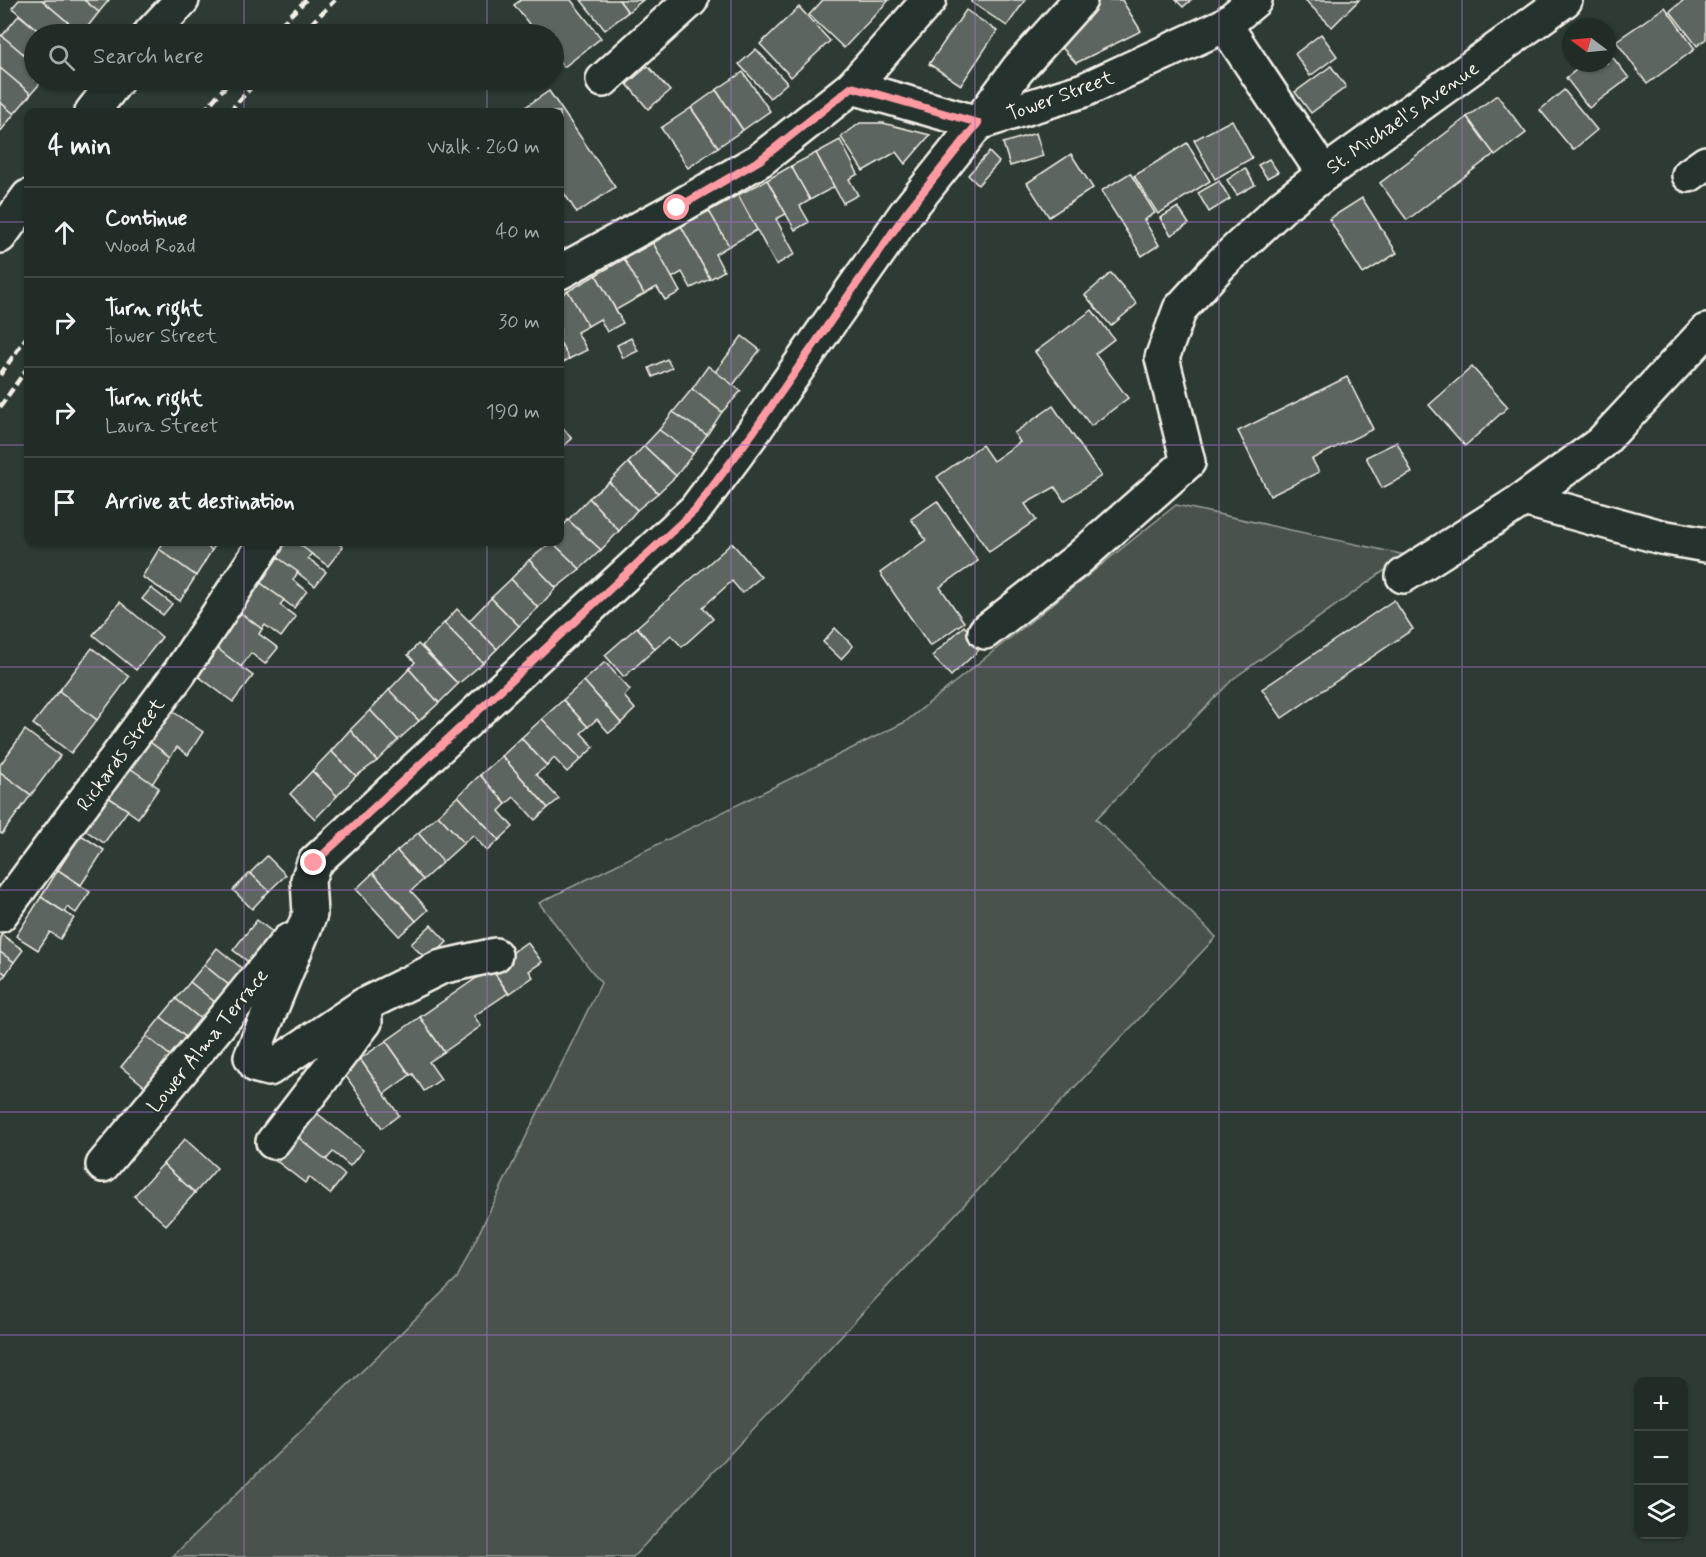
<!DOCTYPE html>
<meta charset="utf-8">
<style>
body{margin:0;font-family:Mynerve,sans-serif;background:#2e3833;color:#f1f3f6}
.controls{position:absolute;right:18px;bottom:18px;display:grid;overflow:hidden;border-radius:12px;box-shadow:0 2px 4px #0004}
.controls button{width:54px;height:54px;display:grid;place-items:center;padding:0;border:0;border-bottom:2px solid #3f4844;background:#222c27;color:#f1f3f6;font:30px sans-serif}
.compass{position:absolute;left:1562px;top:18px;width:54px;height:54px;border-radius:50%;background:#222c27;box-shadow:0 2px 4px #0004;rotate:286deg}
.stop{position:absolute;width:18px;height:18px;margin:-14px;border:4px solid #ff9aa2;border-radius:50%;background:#fff}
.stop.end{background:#ff9aa2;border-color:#fff;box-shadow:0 2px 6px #0008}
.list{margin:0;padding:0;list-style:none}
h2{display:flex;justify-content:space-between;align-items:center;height:78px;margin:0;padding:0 24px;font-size:26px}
h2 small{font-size:20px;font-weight:400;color:#a2a7a7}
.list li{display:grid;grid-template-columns:39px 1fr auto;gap:18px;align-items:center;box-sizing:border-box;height:90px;padding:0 24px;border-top:2px solid #3f4844}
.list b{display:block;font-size:22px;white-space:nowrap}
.list p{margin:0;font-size:20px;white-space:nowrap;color:#a2a7a7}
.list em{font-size:20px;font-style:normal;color:#a2a7a7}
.icon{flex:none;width:33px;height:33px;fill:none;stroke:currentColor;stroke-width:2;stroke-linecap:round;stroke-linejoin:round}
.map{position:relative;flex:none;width:1706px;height:1557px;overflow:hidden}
.search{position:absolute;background:#222c27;box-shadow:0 2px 4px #0004;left:24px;top:24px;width:540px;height:66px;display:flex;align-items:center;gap:15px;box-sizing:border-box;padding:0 21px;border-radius:33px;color:#a2a7a7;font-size:22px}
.panel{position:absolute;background:#222c27;box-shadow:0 2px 4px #0004;left:24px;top:108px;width:540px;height:438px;border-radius:12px}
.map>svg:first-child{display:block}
</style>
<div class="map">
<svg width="1706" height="1557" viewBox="0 0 1706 1557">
<rect width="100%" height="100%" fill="#2e3b34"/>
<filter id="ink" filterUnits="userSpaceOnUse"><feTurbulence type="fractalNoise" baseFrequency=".0167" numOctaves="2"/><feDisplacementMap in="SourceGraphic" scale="12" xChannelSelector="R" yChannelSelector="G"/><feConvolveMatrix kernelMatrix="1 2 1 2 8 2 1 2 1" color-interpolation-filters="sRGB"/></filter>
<g filter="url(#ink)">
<!-- green -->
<polygon fill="#48524c" stroke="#9ea29a" stroke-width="1.5" points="1176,505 1406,555 1233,679 1096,819 1216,937 633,1557 172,1557 457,1278 601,983 539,903 905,722"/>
<!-- building -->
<g fill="#5c655e" stroke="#f4f1e8" stroke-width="1.5">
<polygon points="19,0 42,0 82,34 42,34 12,8"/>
<polygon points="42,0 84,0 99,12 82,34"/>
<polygon points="84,0 109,0 99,12"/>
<polygon points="521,0 571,0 601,38 564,67 554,55 554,34 537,34 514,5"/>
<polygon points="581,0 619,0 628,12 605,30"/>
<polygon points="619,0 643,0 628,12"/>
<polygon points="823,0 889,0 844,48 809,15"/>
<polygon points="972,0 1025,0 1007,26 971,2"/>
<polygon points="1094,0 1122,0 1141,31 1076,63 1057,42"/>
<polygon points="1176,0 1191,0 1183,7"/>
<polygon points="1305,0 1359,0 1332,27"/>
<polygon points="1684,0 1706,0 1706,39 1697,46 1670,11"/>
<polygon points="799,7 830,41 791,77 760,44"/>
<polygon points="1665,7 1695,49 1647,84 1616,41"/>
<polygon points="966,10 997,31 961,85 929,64"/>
<polygon points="19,15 42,34 34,34 34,63 2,36"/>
<polygon points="0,34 34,63 34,80 43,80 31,94 0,68"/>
<polygon points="1321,34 1337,56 1310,76 1295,54"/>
<polygon points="756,49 787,83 770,98 739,64"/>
<polygon points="1607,50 1629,78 1589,108 1566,78 1585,63 1607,63"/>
<polygon points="648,66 670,91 648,109 627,84"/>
<polygon points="1331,66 1346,87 1311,113 1295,92"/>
<polygon points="0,68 31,94 14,114 0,102"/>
<polygon points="743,72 770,111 743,130 716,90"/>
<polygon points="716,90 743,130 718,147 691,108"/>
<polygon points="1564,90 1597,130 1573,150 1540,110"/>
<polygon points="549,91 615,187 577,213 560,187 560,112 518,112"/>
<polygon points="1497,95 1526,133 1495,156 1467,117"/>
<polygon points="0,102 14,114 0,132"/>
<polygon points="691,108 718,147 688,168 661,128"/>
<polygon points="1467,117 1494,154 1407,220 1380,183"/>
<polygon points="1232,120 1252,158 1215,179 1194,140"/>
<polygon points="860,123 883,123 930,135 905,164 896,152 863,171 841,137"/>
<polygon points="1036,133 1043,156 1010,166 1003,143"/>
<polygon points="840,140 858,174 849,179 858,195 843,203 816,153"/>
<polygon points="1187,143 1210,181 1158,214 1134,176"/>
<polygon points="989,152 999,162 978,185 968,175"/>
<polygon points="816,153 834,187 810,200 791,166"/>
<polygon points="1071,154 1093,188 1049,217 1027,183"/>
<polygon points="1269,159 1278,172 1267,178 1258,165"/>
<polygon points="791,166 810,200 800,206 809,222 795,230 767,180"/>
<polygon points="1245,168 1255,185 1237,195 1227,180"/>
<polygon points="1130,173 1155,213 1144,220 1159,245 1142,256 1101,191"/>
<polygon points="767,180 786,214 776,219 795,254 776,265 738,195"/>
<polygon points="1219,181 1230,199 1209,212 1198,193"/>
<polygon points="738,195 757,230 729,246 709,211"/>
<polygon points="1362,198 1397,253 1363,274 1329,219"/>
<polygon points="1178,207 1189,224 1171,235 1160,218"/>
<polygon points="709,211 729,246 715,254 724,271 710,279 681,226"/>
<polygon points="681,226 710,279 691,288 682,272 672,278 653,243"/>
<polygon points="653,243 680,292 665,300 657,287 644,294 624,259"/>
<polygon points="624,259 644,294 616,310 596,275"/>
<polygon points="1111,273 1137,304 1111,326 1085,295"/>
<polygon points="596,275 623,323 607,332 600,319 588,326 568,291"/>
<polygon points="568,291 588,326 577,332 587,350 569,359 560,342 560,295"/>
<polygon points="1092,310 1114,339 1095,354 1128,398 1091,426 1035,352"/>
<polygon points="742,336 760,350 733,385 715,372"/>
<polygon points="631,338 638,351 623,358 617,345"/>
<polygon points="560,342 569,359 562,363 560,358"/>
<polygon points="667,359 672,368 653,377 649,368"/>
<polygon points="708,366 741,391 722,412 692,389"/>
<polygon points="1472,367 1508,407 1465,446 1429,405"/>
<polygon points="1347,377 1373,429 1312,459 1319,472 1270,496 1238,431"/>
<polygon points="692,389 722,412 707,435 673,412"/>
<polygon points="1053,406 1101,476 1064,501 1055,487 1025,504 1036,520 989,552 937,477 982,445 993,461 1020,442 1014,433"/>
<polygon points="673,412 707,435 693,454 659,430"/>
<polygon points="560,424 572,439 560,449"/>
<polygon points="659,430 693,454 676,476 644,446"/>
<polygon points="1397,442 1412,473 1382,488 1366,457"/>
<polygon points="644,446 676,476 658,493 628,463"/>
<polygon points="628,463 658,493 637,510 609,482"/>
<polygon points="609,482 637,510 619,531 589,498"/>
<polygon points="589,498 619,531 601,550 568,520"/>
<polygon points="937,501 978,561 940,587 964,622 930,646 880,573 926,540 911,519"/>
<polygon points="568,520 601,550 580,569 552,542 560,542 560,530"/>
<polygon points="164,542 201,542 212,550 196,576 159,549"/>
<polygon points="201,542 218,542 212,550"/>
<polygon points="271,542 296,542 312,553 308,558 326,572 315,586 266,549"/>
<polygon points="296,542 336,542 343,547 328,566"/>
<polygon points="552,542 580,569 556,588 529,560"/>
<polygon points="732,543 761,577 742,593 732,581 703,607 713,619 682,647 671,635 655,649 637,627"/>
<polygon points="159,549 196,576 180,601 142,577"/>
<polygon points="266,549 298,572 293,580 307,591 294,608 247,573"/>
<polygon points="529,560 556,588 538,608 511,579"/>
<polygon points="247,573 284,600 280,605 296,617 281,637 265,625 262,629 228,604"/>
<polygon points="511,579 538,608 519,626 491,598"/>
<polygon points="151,588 172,604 163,615 142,599"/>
<polygon points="491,598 519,626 497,649 469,621"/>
<polygon points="1394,600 1413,629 1282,718 1262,689"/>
<polygon points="120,602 162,637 136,670 93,635"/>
<polygon points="228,604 262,629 259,634 278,648 265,664 251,653 241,667 210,643"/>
<polygon points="457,609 497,649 483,663 444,623"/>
<polygon points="444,623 483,663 458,684 422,646"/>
<polygon points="964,626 983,646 951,676 932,656"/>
<polygon points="637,627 655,649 624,677 605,655"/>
<polygon points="835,628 853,646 841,659 823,642"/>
<polygon points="418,644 458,684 439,703 409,669 415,662 408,655"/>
<polygon points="92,648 129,677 97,720 59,691"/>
<polygon points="218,649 253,676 233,702 198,676"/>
<polygon points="605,662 630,690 624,696 635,709 621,723 584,681"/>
<polygon points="409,669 439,703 419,721 389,690"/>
<polygon points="584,681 621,723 609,733 597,719 588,727 563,700"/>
<polygon points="389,690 419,721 398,740 370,710"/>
<polygon points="59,691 97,720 71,753 33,724"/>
<polygon points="563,700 588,727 581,733 594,747 581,759 542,719"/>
<polygon points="169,709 203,732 188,755 177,747 170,757 147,740"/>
<polygon points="370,710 398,740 377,761 350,730"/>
<polygon points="542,719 581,759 567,772 554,758 547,766 521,738"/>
<polygon points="25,730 60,756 31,795 0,772 0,765"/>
<polygon points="350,730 377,761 356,776 331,751"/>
<polygon points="521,738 547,766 536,774 559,799 548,808 502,756"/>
<polygon points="147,740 170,757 152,784 128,767"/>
<polygon points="331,751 356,776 337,796 312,771"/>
<polygon points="502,756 548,808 535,820 514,797 506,804 480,775"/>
<polygon points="128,767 159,788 138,818 108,797"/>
<polygon points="312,771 337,796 315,819 290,794"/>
<polygon points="0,772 31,795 2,834 0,833"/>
<polygon points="480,775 506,804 499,811 513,827 499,840 458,796"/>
<polygon points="458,796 499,840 487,851 473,835 464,843 438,815"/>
<polygon points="108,797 128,810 104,843 85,830"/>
<polygon points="438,815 464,843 443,862 418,833"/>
<polygon points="418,833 443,862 423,880 397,851"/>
<polygon points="81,835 104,850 81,885 58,870"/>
<polygon points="397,851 423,880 411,891 428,910 416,921 373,873"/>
<polygon points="267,856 286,875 269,891 250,873"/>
<polygon points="58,870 90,892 76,913 67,907 64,912 41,897"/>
<polygon points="250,873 269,891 252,909 233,890"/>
<polygon points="373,873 416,921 399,936 356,889"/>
<polygon points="41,897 74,918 60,939 50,932 38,950 16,936"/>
<polygon points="257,920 279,937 255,967 233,950"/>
<polygon points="431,925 447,942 428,961 411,944"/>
<polygon points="1,934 23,950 14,962 0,952"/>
<polygon points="527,942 542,962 529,971 533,977 509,994 491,968"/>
<polygon points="217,948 249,974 236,991 204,965"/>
<polygon points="0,952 14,962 6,974 0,970"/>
<polygon points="204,965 236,991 222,1008 190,982"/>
<polygon points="491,968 508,993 474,1016 481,1026 444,1052 420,1017"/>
<polygon points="0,970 6,974 0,982"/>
<polygon points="190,982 222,1008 208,1025 176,999"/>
<polygon points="176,999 208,1025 193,1043 161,1017"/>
<polygon points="161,1017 193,1043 178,1062 146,1036"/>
<polygon points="420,1017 444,1052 429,1062 441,1079 424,1091 413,1074 410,1075 386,1041"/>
<polygon points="146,1036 178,1062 153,1093 121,1067"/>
<polygon points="386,1041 410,1075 384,1094 360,1059"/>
<polygon points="360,1059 399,1115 382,1128 343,1072"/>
<polygon points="313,1110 363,1150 350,1166 333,1152 326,1160 294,1134"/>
<polygon points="294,1134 345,1175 330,1194 309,1177 305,1183 274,1159"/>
<polygon points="185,1139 217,1168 195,1193 163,1164"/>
<polygon points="163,1164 195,1193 166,1225 134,1196"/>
</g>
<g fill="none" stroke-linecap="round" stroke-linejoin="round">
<defs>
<g id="minor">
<polyline points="1225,25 1324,174 1565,0"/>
<polyline points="603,80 691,0"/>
<polyline points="852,87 978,123 1084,90 1225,25 1255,0"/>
<polyline points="1689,175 1706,163"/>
<polyline points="560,272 677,208 760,160 852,87 929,0"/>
<polyline points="1524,499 1661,537 1706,545"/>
<polyline points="1403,576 1524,499 1601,443 1706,331"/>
<polyline points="985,632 1077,560 1188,462 1162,358 1180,309 1221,264 1284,205 1324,174"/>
<polyline points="0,915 180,672 266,542"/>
<polyline points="364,1005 441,967 495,955"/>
<polyline points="273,1142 365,1022 364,1005 269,1069 257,1066 251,1057 310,914 308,880 314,863 695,510 754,431 906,213 978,123 1018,69 1080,0"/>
<polyline points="103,1165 288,941"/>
</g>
<g id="major">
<polyline points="150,34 182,0"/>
<polyline points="92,112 117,80"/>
<polyline points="0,236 28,197"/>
</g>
</defs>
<!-- minor casing -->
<use href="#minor" stroke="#f4f1e8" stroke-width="38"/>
<!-- major casing -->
<use href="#major" stroke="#f4f1e8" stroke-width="38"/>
<!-- minor -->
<use href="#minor" stroke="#26332d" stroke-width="33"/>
<!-- major -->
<use href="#major" stroke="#26332d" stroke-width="33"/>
<!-- rail -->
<g stroke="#f4f1e8" stroke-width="4.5" stroke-dasharray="9 4.5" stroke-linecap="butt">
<polyline points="271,34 306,0"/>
<polyline points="301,34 335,0"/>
<polyline points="203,112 231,80"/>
<polyline points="229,112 258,80"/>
<polyline points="0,375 28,335"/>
<polyline points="0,407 28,367"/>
</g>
</g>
</g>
<g fill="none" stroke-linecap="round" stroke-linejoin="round" filter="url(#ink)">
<!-- route -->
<polyline stroke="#ff9aa2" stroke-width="8" points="314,863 695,510 754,431 906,213 978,123 852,87 760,160 677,208"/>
</g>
<!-- grid -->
<path fill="none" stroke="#a571cd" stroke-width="1.5" stroke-opacity="0.55" d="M 244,0 L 244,34M 487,0 L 487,34M 731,0 L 731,1557M 975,0 L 975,1557M 1219,0 L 1219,1557M 1462,0 L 1462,1557M 244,80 L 244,112M 487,80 L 487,112M 0,222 L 28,222M 560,222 L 1706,222M 0,445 L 28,445M 560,445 L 1706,445M 244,542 L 244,1557M 487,542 L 487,1557M 0,667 L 1706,667M 0,890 L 1706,890M 0,1112 L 1706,1112M 0,1335 L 1706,1335"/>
<g text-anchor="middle" stroke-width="4.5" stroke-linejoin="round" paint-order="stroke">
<!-- street labels -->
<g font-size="20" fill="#f4f1e8" stroke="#26332d">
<text transform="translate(1060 95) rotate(-20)" y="7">Tower Street</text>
<text transform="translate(1402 117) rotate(-35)" y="7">St. Michael's Avenue</text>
<text transform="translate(120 754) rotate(-54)" y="7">Rickards Street</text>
<text transform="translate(207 1040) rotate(-51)" y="7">Lower Alma Terrace</text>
</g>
</g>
</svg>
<div class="controls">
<button>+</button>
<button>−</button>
<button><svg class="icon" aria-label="layers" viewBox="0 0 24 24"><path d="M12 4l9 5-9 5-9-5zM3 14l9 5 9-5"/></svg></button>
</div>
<svg class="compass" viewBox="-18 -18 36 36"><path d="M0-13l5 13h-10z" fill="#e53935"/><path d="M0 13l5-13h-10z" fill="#a2a7a7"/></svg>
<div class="stop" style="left:677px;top:208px"></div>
<div class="stop end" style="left:314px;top:863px"></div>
<div class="search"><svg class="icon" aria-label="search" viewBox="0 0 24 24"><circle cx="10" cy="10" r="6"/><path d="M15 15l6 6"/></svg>Search here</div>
<section class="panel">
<h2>4 min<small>Walk · 260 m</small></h2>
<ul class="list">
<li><svg class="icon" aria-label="ahead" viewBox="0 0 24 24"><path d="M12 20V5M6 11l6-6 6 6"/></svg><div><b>Continue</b><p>Wood Road</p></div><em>40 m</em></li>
<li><svg class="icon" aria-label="right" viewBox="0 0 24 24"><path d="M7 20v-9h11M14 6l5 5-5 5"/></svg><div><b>Turn right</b><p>Tower Street</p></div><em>30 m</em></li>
<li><svg class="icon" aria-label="right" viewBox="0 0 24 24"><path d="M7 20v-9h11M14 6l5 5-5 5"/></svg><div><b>Turn right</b><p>Laura Street</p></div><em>190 m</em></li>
<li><svg class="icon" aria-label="arrive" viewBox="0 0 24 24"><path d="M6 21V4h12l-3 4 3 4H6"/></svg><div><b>Arrive at destination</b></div></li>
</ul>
</section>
</div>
